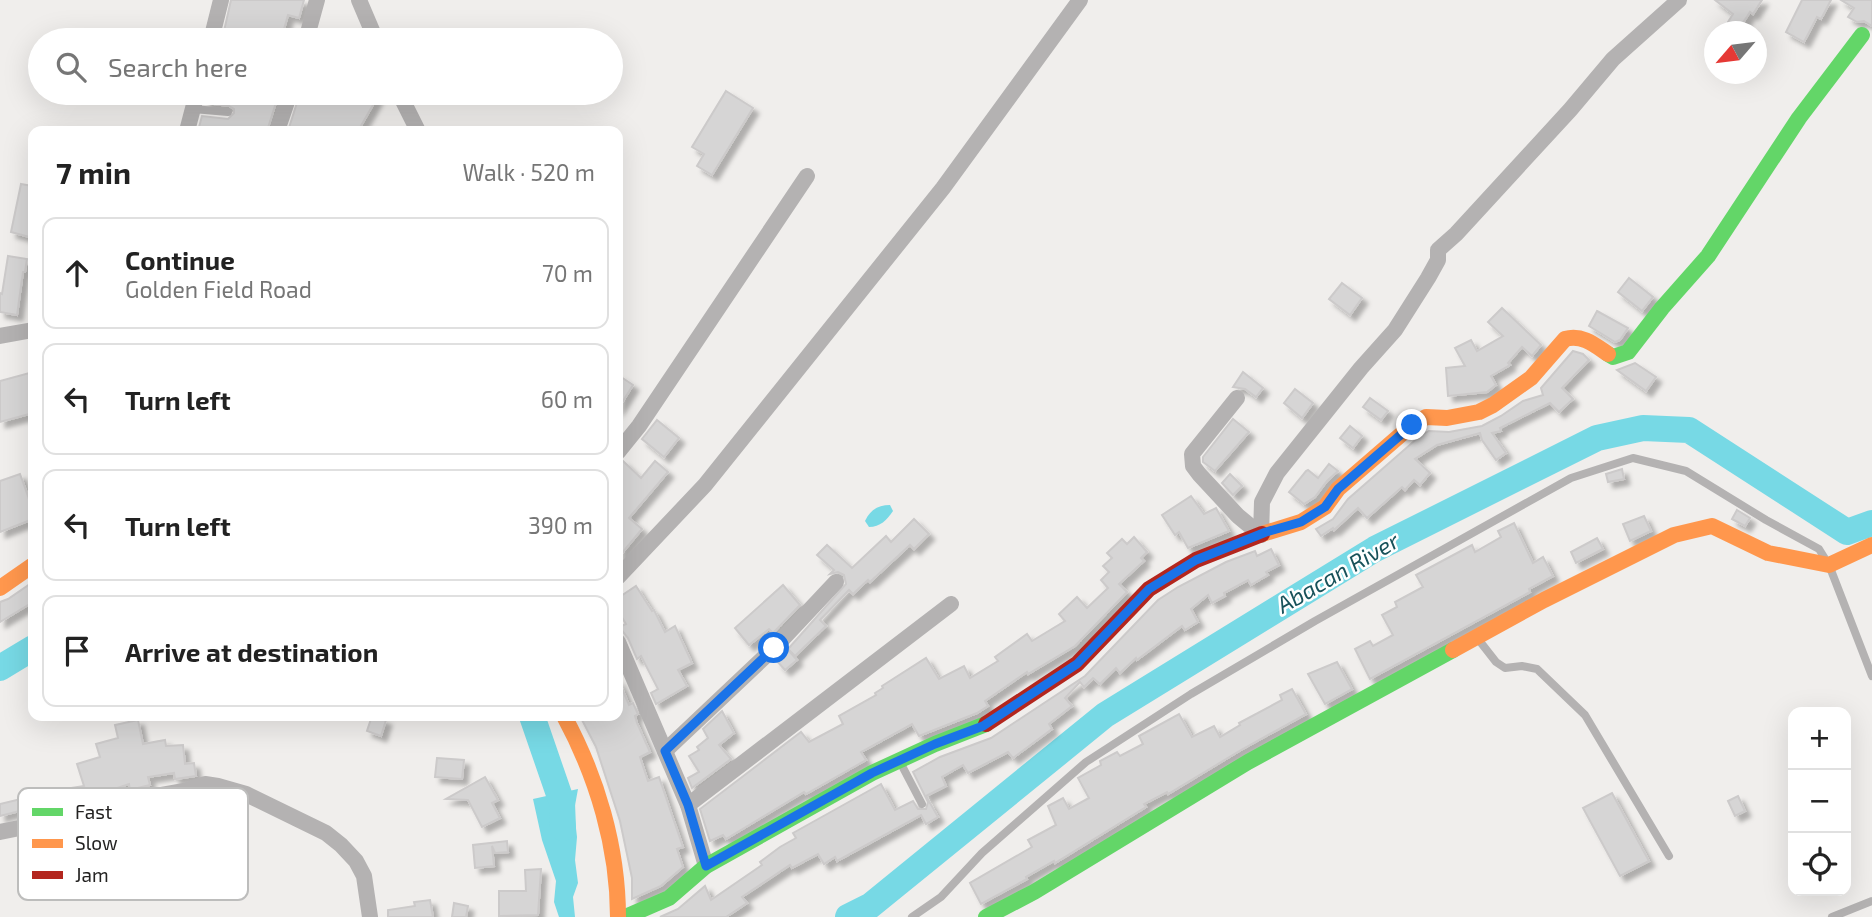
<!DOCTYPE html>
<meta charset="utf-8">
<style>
body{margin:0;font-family:"Exo 2",sans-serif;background:#f2f2f2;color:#222}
.controls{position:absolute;right:21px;bottom:21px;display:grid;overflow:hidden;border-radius:14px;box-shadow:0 7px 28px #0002}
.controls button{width:63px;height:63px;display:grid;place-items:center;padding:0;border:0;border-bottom:2px solid #e0e0e0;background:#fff;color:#222;font:35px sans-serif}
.compass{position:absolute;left:1704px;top:21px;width:63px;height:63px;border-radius:50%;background:#fff;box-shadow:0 7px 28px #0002;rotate:242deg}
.stop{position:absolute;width:21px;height:21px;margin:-16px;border:5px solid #1a73e8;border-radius:50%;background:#fff}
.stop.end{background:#1a73e8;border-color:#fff;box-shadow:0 2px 7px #0008}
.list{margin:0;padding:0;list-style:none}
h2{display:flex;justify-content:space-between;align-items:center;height:91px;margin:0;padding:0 28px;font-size:30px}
h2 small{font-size:23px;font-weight:400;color:#767676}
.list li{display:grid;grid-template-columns:46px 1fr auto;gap:21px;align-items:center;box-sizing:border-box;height:112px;margin:0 14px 14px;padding:0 14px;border:2px solid #e0e0e0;border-radius:14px}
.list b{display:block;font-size:26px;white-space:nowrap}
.list p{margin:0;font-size:23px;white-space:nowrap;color:#767676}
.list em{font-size:23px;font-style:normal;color:#767676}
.icon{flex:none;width:38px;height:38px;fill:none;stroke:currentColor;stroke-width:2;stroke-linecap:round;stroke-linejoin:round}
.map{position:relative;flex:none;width:1872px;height:917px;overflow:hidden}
.search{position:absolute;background:#fff;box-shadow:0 7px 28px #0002;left:28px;top:28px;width:595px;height:77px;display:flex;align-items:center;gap:18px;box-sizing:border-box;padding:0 24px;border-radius:38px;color:#767676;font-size:26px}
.panel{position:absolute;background:#fff;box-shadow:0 7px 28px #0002;left:28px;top:126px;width:595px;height:595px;border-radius:14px}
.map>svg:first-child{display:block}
</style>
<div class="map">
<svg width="1872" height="917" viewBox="0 0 1872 917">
<defs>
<filter id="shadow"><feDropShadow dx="5.5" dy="5.5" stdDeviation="2" flood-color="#0004"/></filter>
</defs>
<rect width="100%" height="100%" fill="#f0eeec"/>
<!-- water -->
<g fill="#77d9e5">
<path d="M 890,505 L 893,511 C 887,520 880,527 869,527 L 865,521 C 870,510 878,505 890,505 Z"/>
<polygon points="578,789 574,811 577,837 575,860 578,883 573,897 575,917 559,917 554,902 556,881 542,840 533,799"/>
</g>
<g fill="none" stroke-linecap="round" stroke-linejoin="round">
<!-- river -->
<g stroke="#77d9e5" stroke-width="26">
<polyline points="0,668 33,648"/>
<polyline points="532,716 562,803 563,828"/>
<polyline points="848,917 870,906 1105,715 1375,549 1597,438 1643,428 1689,430 1847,532 1872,523"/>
</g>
</g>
<!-- building -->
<g fill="#d6d5d5" stroke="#cccaca" stroke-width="2" filter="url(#shadow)">
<polygon points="231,0 304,0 299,18 288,15 281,40 222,40"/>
<polygon points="1715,0 1762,0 1753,14 1750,12 1739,29 1728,22 1733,14"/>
<polygon points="1802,0 1831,0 1821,19 1817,17 1804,42 1786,32"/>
<polygon points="1841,0 1872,0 1872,26 1864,21 1857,22 1848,17 1854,8"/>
<polygon points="726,91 753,108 712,175 697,166 704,154 692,147"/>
<polygon points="207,93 279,93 267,131 198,131 202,116 228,119 234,113 234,109 229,106 205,103"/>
<polygon points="300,93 371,93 377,98 358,131 288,131"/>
<polygon points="21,184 33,186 33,238 11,232"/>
<polygon points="8,256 27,259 25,272 23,272 17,315 0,312 0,293 2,294"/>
<polygon points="1629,278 1653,297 1642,311 1618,292"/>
<polygon points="1342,283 1362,298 1350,315 1329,299"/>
<polygon points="1502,308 1541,345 1532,356 1522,347 1508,363 1510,365 1491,376 1496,385 1487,392 1448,396 1446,368 1465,366 1455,348 1471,340 1477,351 1503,336 1488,322"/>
<polygon points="1597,311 1628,328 1620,340 1615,342 1589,326"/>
<polygon points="1573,351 1583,354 1589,360 1562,388 1573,399 1559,412 1550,403 1500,428 1501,431 1492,433 1506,453 1496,460 1482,440 1480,433 1437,445 1415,459 1430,473 1420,485 1414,480 1405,490 1402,487 1367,518 1358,508 1334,530 1333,528 1321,536 1316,529 1333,519 1348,499 1420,436 1429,431 1449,432 1482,426 1501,416 1523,401 1543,395 1541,388"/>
<polygon points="1635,363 1656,377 1646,391 1617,370"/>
<polygon points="33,372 33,413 0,422 0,381"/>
<polygon points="1243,372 1263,388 1256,397 1245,389 1233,387"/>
<polygon points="618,375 633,385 618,409"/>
<polygon points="1295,389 1313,403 1302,418 1284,403"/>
<polygon points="1370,398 1388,411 1381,420 1363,407"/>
<polygon points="1233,419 1249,432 1215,471 1203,462 1203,457"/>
<polygon points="657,420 679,438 664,457 642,439"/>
<polygon points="1350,426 1362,436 1353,448 1340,438"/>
<polygon points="623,461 641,478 655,461 668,472 629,518 642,529 618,558 618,462"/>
<polygon points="1329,464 1338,471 1327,481 1315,497 1304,504 1289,492 1306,471 1308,470 1318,478"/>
<polygon points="1622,469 1624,479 1608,482 1606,474"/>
<polygon points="20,474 33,510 33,519 0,532 0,481"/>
<polygon points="1230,474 1242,486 1233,495 1222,483"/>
<polygon points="1191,496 1204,514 1216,508 1229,531 1188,548 1179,532 1175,535 1162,515"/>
<polygon points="1737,510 1750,518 1745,526 1732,519"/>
<polygon points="1644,516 1651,531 1630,541 1623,524"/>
<polygon points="914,519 929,534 914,549 910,545 870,582 868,580 853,594 849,590 820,620 826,626 795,656 788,649 846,584 844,575 838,572 830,574 834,570 817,555 827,545 852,568 886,536 891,542"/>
<polygon points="1514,523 1533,563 1543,557 1553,576 1529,589 1530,592 1370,679 1355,649 1370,641 1373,646 1393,635 1382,615 1397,607 1395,602 1423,587 1416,575 1472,545 1475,552 1501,537 1498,531"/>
<polygon points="1134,537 1147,552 1141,558 1144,561 1119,584 1127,592 1075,646 1028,674 1027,672 985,701 988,706 977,713 919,736 912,724 861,752 866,760 806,794 804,792 726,839 723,835 710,841 700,809 801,732 809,742 843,724 839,716 876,695 875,693 883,688 882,686 926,658 939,679 964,666 970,678 998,661 995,657 1027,634 1032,641 1065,621 1059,614 1077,597 1087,608 1108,588 1101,580 1109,572 1103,566 1112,558 1107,553 1122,539 1127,544"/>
<polygon points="1597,538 1603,549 1576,563 1571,552"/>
<polygon points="1271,549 1279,565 1266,572 1268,575 1251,585 1248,580 1224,593 1225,596 1212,603 1208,595 1191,609 1198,622 1185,630 1182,626 1137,660 1136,658 1120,673 1116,668 1100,684 1093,678 1084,687 1080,682 1065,698 1072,706 1049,724 1052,729 1013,758 1008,752 968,773 963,765 942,777 946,786 926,796 938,817 926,824 921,815 837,861 835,857 824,864 818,854 792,868 790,865 742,897 747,903 726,917 660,917 678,909 705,886 711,900 762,865 760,862 780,847 796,838 793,833 881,784 895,810 913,801 918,809 926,809 928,802 913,772 940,757 991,738 1085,676 1158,600 1178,587 1226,562 1255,551 1257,556"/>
<polygon points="33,582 33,602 0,622 0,602 8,599"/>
<polygon points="783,585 800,605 773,633 769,629 749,645 735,628"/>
<polygon points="636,586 652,611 654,610 665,632 675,626 692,663 678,670 687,686 656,704 651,693 658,689 641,656 637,659 628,638 619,627 626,624 618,611 618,598"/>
<polygon points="789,651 797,660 785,670 777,661"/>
<polygon points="1337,662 1352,689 1325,704 1308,674"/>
<polygon points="618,679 629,705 633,703 638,714 635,716 637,723 650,752 640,757 648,781 659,777 683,847 677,849 683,867 661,886 632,899 632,878 620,821 596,747 580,716 618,716"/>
<polygon points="1292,689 1306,714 1241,750 1168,794 1167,792 1144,804 1146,807 1055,863 1054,861 1026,877 1027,879 981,904 970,883 1032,847 1028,840 1056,825 1048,806 1063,798 1069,809 1089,798 1078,778 1101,765 1100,761 1117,752 1120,756 1143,744 1139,736 1179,714 1192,737 1214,726 1220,737 1240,725 1239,723 1282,700 1280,695"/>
<polygon points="722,711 734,733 719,745 731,759 692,788 688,778 699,772 689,756 699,750 697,747 708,738 703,729"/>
<polygon points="372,716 386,720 381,736 367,731"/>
<polygon points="138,720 143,744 165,740 166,746 183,745 185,764 194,763 196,776 175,779 174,773 148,777 150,785 130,790 129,784 72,803 48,807 47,804 0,816 0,804 21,799 20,796 84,786 77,764 100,757 96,744 118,738 115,725"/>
<polygon points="437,758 464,760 462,779 435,777"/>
<polygon points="485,777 498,800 492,803 500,818 482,827 468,800 446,799"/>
<polygon points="1612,793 1649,861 1620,876 1583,808"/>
<polygon points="1738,796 1745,811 1735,816 1728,801"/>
<polygon points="507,841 508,852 495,853 492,846 494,866 475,868 473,845"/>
<polygon points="541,869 538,915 499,916 499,891 526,891 525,870"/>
<polygon points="430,900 433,917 388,917 388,910 415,906 414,902"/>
<polygon points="454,903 468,906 466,917 452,917"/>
</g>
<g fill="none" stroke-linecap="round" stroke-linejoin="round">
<!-- lane -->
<g stroke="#b4b2b2" stroke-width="8">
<polyline points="193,109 228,112"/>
<polyline points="1478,639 1496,662 1505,668 1522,666 1537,669 1585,715 1669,856"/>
<polyline points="900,762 922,804"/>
<polyline points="912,917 941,897 982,853 1086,762 1191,694 1315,621 1571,478 1633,458 1686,471 1766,520 1819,549 1829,565 1872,676"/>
<polyline points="1832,917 1872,901"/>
</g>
<!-- street -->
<g stroke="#b4b2b2" stroke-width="16">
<polyline points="359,0 376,40"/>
<polyline points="211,40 221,0"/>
<polyline points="306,40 317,0"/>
<polyline points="399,93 418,131"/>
<polyline points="187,131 197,93"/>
<polyline points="277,131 290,93"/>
<polyline points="0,336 33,330"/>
<polyline points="1237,398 1192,454 1193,466 1199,474 1238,516 1261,535"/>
<polyline points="618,452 639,426 807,176"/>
<polyline points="1261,535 1262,502 1277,473 1361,368 1395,330 1428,278 1438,260 1438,250 1456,234 1570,110 1613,59 1679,0"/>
<polyline points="618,577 705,485 943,188 1080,0"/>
<polyline points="618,642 688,805 706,866"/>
<polyline points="665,751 774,648 836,582"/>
<polyline points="688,805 951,604"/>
<polyline points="0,832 129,806 156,796 184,791 205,784 218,786 246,794 326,833 341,845 356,861 364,876 370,917"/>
</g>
<!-- fast -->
<g stroke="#63d668" stroke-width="16">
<polyline points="1608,354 1613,357 1628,352 1662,308 1708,256 1799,118 1862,35"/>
<polyline points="625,917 669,898 706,866 872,773 935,744 986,724"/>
<polyline points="986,917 1034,892 1248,762 1453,650"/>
</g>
<!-- slow -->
<g stroke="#ff974d" stroke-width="16">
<path d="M 1262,534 L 1301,522 L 1325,507 L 1338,489 L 1412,425 L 1426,417 L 1447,418 L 1479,412 L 1493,405 L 1531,378 L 1565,339 C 1582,334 1595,345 1608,354"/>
<polyline points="0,588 33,565"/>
<polyline points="1453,650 1544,600 1674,535 1712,526 1768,553 1829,565 1872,545"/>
<path d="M 564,716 C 597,777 618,847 618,917"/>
</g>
<!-- jam -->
<polyline stroke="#b3261e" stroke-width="16" points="986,724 1077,664 1149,589 1196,560 1262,534"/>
</g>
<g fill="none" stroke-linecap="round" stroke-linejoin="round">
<!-- route -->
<polyline stroke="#1a73e8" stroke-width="9" points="774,648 665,751 688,805 706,866 872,773 935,744 983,726 1077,664 1149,589 1196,560 1266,532 1301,522 1325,507 1338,489 1412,425"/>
</g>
<g text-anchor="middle" stroke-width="5" stroke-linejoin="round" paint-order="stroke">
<!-- water labels -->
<g font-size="23" font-style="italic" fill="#18525a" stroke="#fff">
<text transform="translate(1338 573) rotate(-30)" y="8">Abacan River</text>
</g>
</g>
<!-- legend -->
<rect x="18" y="788" width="230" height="112" rx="10" fill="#fff" stroke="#bdbdbc" stroke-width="2"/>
<rect x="32" y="808" width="31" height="8" fill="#63d668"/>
<rect x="32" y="839" width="31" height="9" fill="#ff974d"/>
<rect x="32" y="871" width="31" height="8" fill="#b3261e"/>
<g font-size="19" fill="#232221">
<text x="75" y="819">Fast</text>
<text x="75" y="850">Slow</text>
<text x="75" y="882">Jam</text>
</g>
</svg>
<div class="controls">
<button>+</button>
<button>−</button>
<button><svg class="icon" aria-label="locate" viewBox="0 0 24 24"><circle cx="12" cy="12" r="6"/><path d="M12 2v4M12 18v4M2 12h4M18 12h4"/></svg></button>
</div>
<svg class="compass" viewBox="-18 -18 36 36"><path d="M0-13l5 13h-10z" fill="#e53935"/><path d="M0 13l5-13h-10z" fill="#767676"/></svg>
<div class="stop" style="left:774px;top:648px"></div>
<div class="stop end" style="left:1412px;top:425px"></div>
<div class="search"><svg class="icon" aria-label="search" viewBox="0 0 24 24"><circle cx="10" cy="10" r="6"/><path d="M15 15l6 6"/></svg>Search here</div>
<section class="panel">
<h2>7 min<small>Walk · 520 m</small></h2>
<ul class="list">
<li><svg class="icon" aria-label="ahead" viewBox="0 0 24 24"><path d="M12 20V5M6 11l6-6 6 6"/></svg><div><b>Continue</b><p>Golden Field Road</p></div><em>70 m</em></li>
<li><svg class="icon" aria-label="left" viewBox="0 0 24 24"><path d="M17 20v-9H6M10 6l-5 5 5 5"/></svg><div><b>Turn left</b></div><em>60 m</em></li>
<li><svg class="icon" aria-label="left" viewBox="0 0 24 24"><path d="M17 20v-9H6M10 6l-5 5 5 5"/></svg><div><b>Turn left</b></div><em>390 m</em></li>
<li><svg class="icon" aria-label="arrive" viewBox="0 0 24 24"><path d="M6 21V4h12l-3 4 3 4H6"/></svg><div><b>Arrive at destination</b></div></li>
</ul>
</section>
</div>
